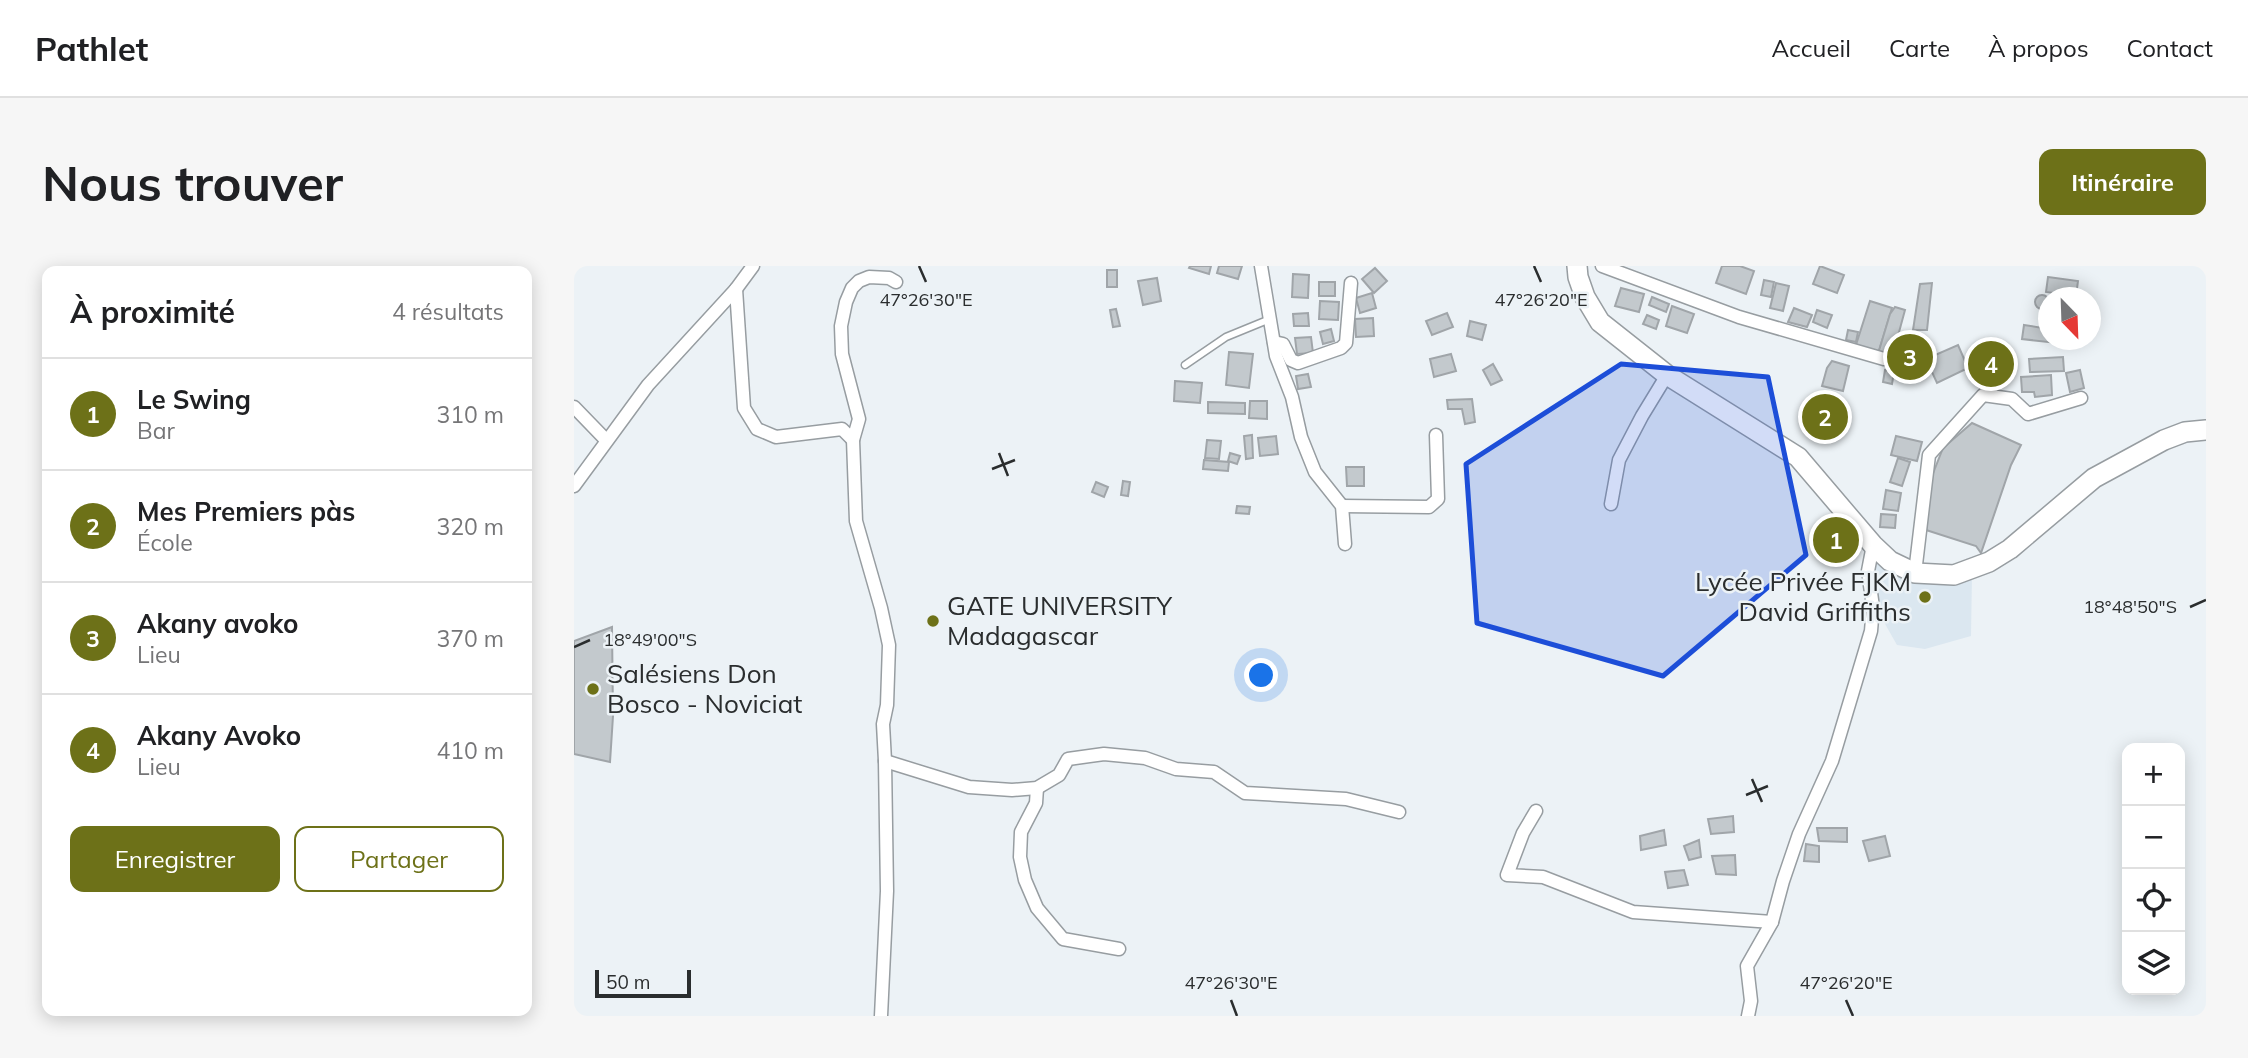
<!DOCTYPE html>
<html lang="fr">
<meta charset="utf-8">
<style>
body{margin:0;font-family:Mulish,sans-serif;background:#f6f6f6;color:#202124}
.controls{position:absolute;right:21px;bottom:21px;display:grid;overflow:hidden;border-radius:14px;box-shadow:0 4px 18px #0003}
.controls button{width:63px;height:63px;display:grid;place-items:center;padding:0;border:0;border-bottom:2px solid #e0e0e0;background:#fff;color:#202124;font:35px sans-serif}
.compass{position:absolute;left:1464px;top:21px;width:63px;height:63px;border-radius:50%;background:#fff;box-shadow:0 4px 18px #0003;rotate:157deg}
.scale{position:absolute;left:21px;bottom:18px;width:96px;box-sizing:border-box;padding-left:7px;border:4px solid #2a2d2e;border-top:0;font-size:19px;line-height:24px;white-space:nowrap;color:#2a2d2e;-webkit-text-stroke:5px #ecf2f6;paint-order:stroke}
.you{position:absolute;left:688px;top:410px;width:24px;height:24px;margin:-18px;border:5px solid #fff;border-radius:50%;background:#1a73e8;box-shadow:0 0 0 10px #1a73e833}
.badge{display:grid;place-items:center;width:46px;height:46px;border-radius:50%;background:#6d7118;color:#fff;font-size:23px;font-weight:700}
.pin{position:absolute;translate:-50% -50%;border:4px solid #fff;box-shadow:0 2px 7px #0006}
.list{margin:0;padding:0;list-style:none}
h2{display:flex;justify-content:space-between;align-items:center;height:91px;margin:0;padding:0 28px;font-size:30px}
h2 small{font-size:23px;font-weight:400;color:#757577}
.list li{display:grid;grid-template-columns:46px 1fr auto;gap:21px;align-items:center;box-sizing:border-box;height:112px;padding:0 28px;border-top:2px solid #e0e0e0}
.list b{display:block;font-size:26px;white-space:nowrap}
.list p{margin:0;font-size:23px;white-space:nowrap;color:#757577}
.list em{font-size:23px;font-style:normal;color:#757577}
.actions{display:flex;gap:14px;padding:21px 28px}
.actions a{flex:1;padding:16px 0;border:2px solid #6d7118;border-radius:14px;text-align:center;font-size:24px;color:#6d7118}
.actions .main{background:#6d7118;color:#fff}
.icon{flex:none;width:38px;height:38px;fill:none;stroke:currentColor;stroke-width:2;stroke-linecap:round;stroke-linejoin:round}
.map{position:relative;flex:none;width:1632px;height:750px;overflow:hidden;border-radius:14px}
header{display:flex;align-items:center;gap:42px;box-sizing:border-box;height:98px;padding:0 35px;background:#fff;border-bottom:2px solid #e0e0e0}
header strong{font-size:33px}
nav{display:flex;gap:38px;margin-inline-start:auto;font-size:24px}
.intro{display:flex;align-items:center;justify-content:space-between;box-sizing:border-box;height:168px;padding:0 42px}
h1{margin:0;font-size:49px}
.button{padding:18px 32px;border-radius:14px;background:#6d7118;color:#fff;font-size:24px;font-weight:700}
main{display:flex;gap:42px;padding:0 42px}
aside{flex:1;background:#fff;border-radius:14px;box-shadow:0 4px 18px #0003}
.map>svg:first-child{display:block}
</style>
<header>
<strong>Pathlet</strong>
<nav><a>Accueil</a><a>Carte</a><a>À propos</a><a>Contact</a></nav>
</header>
<div class="intro"><h1>Nous trouver</h1><a class="button">Itinéraire</a></div>
<main>
<aside>
<h2>À proximité<small>4 résultats</small></h2>
<ul class="list">
<li><span class="badge">1</span><div><b>Le Swing</b><p>Bar</p></div><em>310 m</em></li>
<li><span class="badge">2</span><div><b>Mes Premiers pàs</b><p>École</p></div><em>320 m</em></li>
<li><span class="badge">3</span><div><b>Akany avoko</b><p>Lieu</p></div><em>370 m</em></li>
<li><span class="badge">4</span><div><b>Akany Avoko</b><p>Lieu</p></div><em>410 m</em></li>
</ul>
<div class="actions"><a class="main">Enregistrer</a><a>Partager</a></div>
</aside>
<div class="map">
<svg width="1632" height="750" viewBox="0 0 1632 750">
<rect width="100%" height="100%" fill="#ecf2f6"/>
<!-- built -->
<g fill="#dbe7f0">
<polygon points="1250,134 1262,138 1252,167 1240,163"/>
<polygon points="1300,295 1328,310 1398,308 1397,370 1351,383 1323,379 1306,349"/>
</g>
<!-- building -->
<g fill="#c3c9cd" stroke="#a0a5a9" stroke-width="2">
<polygon points="616,0 637,0 635,8 615,2"/>
<polygon points="645,0 668,0 664,13 643,7"/>
<polygon points="1148,0 1166,0 1180,5 1172,28 1142,17"/>
<polygon points="1246,0 1270,9 1263,27 1239,18"/>
<polygon points="801,2 813,15 800,27 788,13"/>
<rect x="533" y="4" width="10" height="17"/>
<polygon points="719,8 735,9 734,32 718,31"/>
<polygon points="1474,11 1504,15 1502,30 1472,26"/>
<polygon points="583,12 587,35 569,39 564,15"/>
<polygon points="1190,14 1200,16 1197,31 1187,29"/>
<rect x="745" y="16" width="16" height="14"/>
<polygon points="1202,17 1215,20 1209,45 1196,42"/>
<polygon points="1358,17 1353,64 1339,64 1346,18"/>
<polygon points="1047,22 1070,28 1065,46 1041,40"/>
<polygon points="798,27 802,42 786,47 782,32"/>
<circle cx="1468" cy="36" r="7"/>
<polygon points="1078,31 1095,38 1092,46 1075,39"/>
<polygon points="746,35 765,36 764,54 745,53"/>
<polygon points="1296,35 1318,42 1304,88 1281,82"/>
<polygon points="1098,40 1120,48 1113,67 1092,60"/>
<polygon points="1321,41 1331,44 1318,92 1304,88 1316,48"/>
<polygon points="1220,42 1238,49 1233,61 1214,56"/>
<polygon points="542,43 546,60 539,61 536,44"/>
<polygon points="1243,44 1258,49 1253,62 1239,56"/>
<polygon points="734,47 735,60 720,60 719,48"/>
<polygon points="873,47 879,61 858,69 852,55"/>
<polygon points="1073,49 1085,54 1082,63 1069,58"/>
<polygon points="799,52 800,70 782,71 781,53"/>
<polygon points="896,55 912,59 908,74 893,70"/>
<polygon points="1450,59 1475,63 1475,74 1483,74 1483,77 1448,73"/>
<polygon points="757,63 760,75 749,78 746,66"/>
<polygon points="1274,64 1284,66 1282,76 1272,74"/>
<polygon points="737,71 739,87 723,88 721,72"/>
<polygon points="1329,72 1343,72 1344,111 1329,111"/>
<polygon points="1384,79 1394,102 1363,117 1352,93"/>
<polygon points="1405,81 1440,92 1432,116 1395,103 1402,82"/>
<polygon points="655,86 679,88 675,122 652,119"/>
<polygon points="877,88 882,105 860,111 856,93"/>
<polygon points="1489,91 1490,105 1456,106 1455,93"/>
<polygon points="1258,95 1275,100 1269,125 1248,120 1253,102"/>
<polygon points="919,98 928,114 917,119 909,104"/>
<polygon points="1311,104 1320,106 1318,118 1309,116"/>
<polygon points="1506,104 1510,122 1496,126 1492,107"/>
<polygon points="734,108 737,121 724,123 722,110"/>
<polygon points="1477,109 1478,129 1461,131 1460,126 1448,126 1447,111"/>
<polygon points="601,115 628,117 626,137 600,135"/>
<polygon points="898,133 901,156 891,158 888,143 874,143 873,134"/>
<polygon points="676,135 693,135 693,153 675,152"/>
<polygon points="634,136 671,137 671,148 634,147"/>
<polygon points="1398,157 1447,179 1437,199 1407,287 1402,280 1352,264 1358,210 1369,182"/>
<polygon points="678,169 679,192 672,193 670,170"/>
<polygon points="702,170 704,188 686,190 684,172"/>
<polygon points="1322,170 1348,176 1343,195 1317,189"/>
<polygon points="633,174 647,175 645,193 631,192"/>
<polygon points="656,187 666,190 663,198 654,195"/>
<polygon points="1324,192 1336,196 1328,220 1316,216"/>
<polygon points="630,194 655,196 654,205 629,203"/>
<polygon points="772,201 790,201 790,220 773,220"/>
<polygon points="549,215 556,216 554,230 547,229"/>
<polygon points="522,216 534,221 530,231 518,226"/>
<polygon points="1312,224 1327,227 1324,245 1309,243"/>
<polygon points="663,240 676,241 675,248 662,247"/>
<polygon points="1307,248 1322,249 1321,262 1306,261"/>
<polygon points="38,361 39,450 36,496 0,488 0,375"/>
<polygon points="1159,550 1160,566 1137,568 1134,553"/>
<polygon points="1243,562 1273,562 1273,576 1245,575"/>
<polygon points="1090,564 1092,579 1067,584 1066,570"/>
<polygon points="1311,570 1316,590 1295,595 1289,575"/>
<polygon points="1125,574 1127,591 1115,594 1110,580"/>
<polygon points="1232,578 1245,580 1245,596 1230,595"/>
<polygon points="1161,589 1162,609 1142,608 1138,590"/>
<polygon points="1110,604 1114,619 1094,622 1091,606"/>
</g>
<g fill="none" stroke-linecap="round" stroke-linejoin="round">
<defs>
<polyline id="lane" points="611,99 652,71 696,53"/>
<g id="street">
<polyline points="687,0 702,90 718,131 727,171 741,206 768,240 771,278"/>
<polyline points="1028,0 1165,51 1310,93"/>
<polyline points="162,23 170,142 183,163 202,171 268,163 279,174"/>
<polyline points="700,76 709,78 717,94 724,97 767,82 772,77 777,17"/>
<polyline points="0,141 32,174"/>
<polyline points="0,220 74,119 162,23 179,0"/>
<polyline points="1037,238 1045,194 1068,150 1093,109"/>
<polyline points="768,240 855,241 864,233 862,169"/>
<polyline points="1341,307 1355,189 1409,129 1438,133 1454,148 1507,132"/>
<polyline points="311,495 395,521 438,524 463,522 485,509 494,493 530,488 571,492 602,503 640,506 671,527 772,533 825,546"/>
<polyline points="463,522 462,537 447,566 446,591 451,614 463,642 489,673 545,683"/>
<polyline points="962,545 949,567 933,609 969,611 1059,646 1198,656"/>
<polyline points="307,750 313,625 311,495 309,458 313,439 315,379 307,342 282,255 279,174 285,153 268,88 267,60 272,36 278,22 285,15 295,11 315,12 322,16"/>
<polyline points="1174,750 1177,735 1173,700 1198,656 1209,615 1225,568 1258,495 1297,365 1299,341 1294,305 1299,279"/>
</g>
<polyline id="primary" points="1003,0 1004,11 1011,31 1026,56 1093,109 1224,191 1299,279 1316,295 1341,307 1380,309 1415,296 1436,283 1520,212 1590,174 1611,166 1632,164"/>
</defs>
<!-- lane casing -->
<use href="#lane" stroke="#979da1" stroke-width="9"/>
<!-- street casing -->
<use href="#street" stroke="#979da1" stroke-width="15"/>
<!-- primary casing -->
<use href="#primary" stroke="#979da1" stroke-width="22"/>
<!-- lane -->
<use href="#lane" stroke="#fff" stroke-width="6"/>
<!-- street -->
<use href="#street" stroke="#fff" stroke-width="12"/>
<!-- primary -->
<use href="#primary" stroke="#fff" stroke-width="19"/>
</g>
<!-- marked area -->
<path fill="#1d4ed8" fill-opacity="0.2" stroke="#1d4ed8" stroke-width="5" stroke-linejoin="round" d="M 1047,98 L 1194,111 L 1232,289 L 1089,410 L 903,357 L 892,198 Z"/>
<!-- ticks -->
<path fill="none" stroke="#2a2d2e" stroke-width="2.5" d="M 345,0 L 352,16M 960,0 L 967,16M 425,187 L 434,210M 418,203 L 441,194M 1616,341 L 1632,334M 0,381 L 16,374M 1178,513 L 1188,536M 1172,529 L 1194,520M 657,734 L 663,750M 1272,734 L 1279,750"/>
<!-- markers -->
<g fill="#6d7118" stroke="#ecf2f6" stroke-width="2.5">
<circle cx="1351" cy="331" r="7"/>
<circle cx="359" cy="355" r="7"/>
<circle cx="19" cy="423" r="7"/>
</g>
<g text-anchor="middle" stroke-width="5" stroke-linejoin="round" paint-order="stroke">
<!-- poi labels -->
<g font-size="26" fill="#2a2d2e" stroke="#ecf2f6" text-anchor="start">
<text x="1337" y="325" text-anchor="end">Lycée Privée FJKM<tspan x="1337" dy="30">David Griffiths</tspan></text>
<text x="373" y="349">GATE UNIVERSITY<tspan x="373" dy="30">Madagascar</tspan></text>
<text x="33" y="417">Salésiens Don<tspan x="33" dy="30">Bosco - Noviciat</tspan></text>
</g>
</g>
<g font-size="18" text-anchor="middle" fill="#2a2d2e" stroke="#ecf2f6" stroke-width="5" stroke-linejoin="round" paint-order="stroke">
<text x="352" y="40">47°26'30"E</text>
<text x="967" y="40">47°26'20"E</text>
<text x="1556" y="347">18°48'50"S</text>
<text x="76" y="380">18°49'00"S</text>
<text x="657" y="723">47°26'30"E</text>
<text x="1272" y="723">47°26'20"E</text>
</g>
</svg>
<div class="controls">
<button>+</button>
<button>−</button>
<button><svg class="icon" aria-label="locate" viewBox="0 0 24 24"><circle cx="12" cy="12" r="6"/><path d="M12 2v4M12 18v4M2 12h4M18 12h4"/></svg></button>
<button><svg class="icon" aria-label="layers" viewBox="0 0 24 24"><path d="M12 4l9 5-9 5-9-5zM3 14l9 5 9-5"/></svg></button>
</div>
<svg class="compass" viewBox="-18 -18 36 36"><path d="M0-13l5 13h-10z" fill="#e53935"/><path d="M0 13l5-13h-10z" fill="#757577"/></svg>
<div class="scale">50 m</div>
<div class="you"></div>
<div class="pin badge" style="left:1262px;top:274px">1</div>
<div class="pin badge" style="left:1251px;top:151px">2</div>
<div class="pin badge" style="left:1336px;top:91px">3</div>
<div class="pin badge" style="left:1417px;top:98px">4</div>
</div>
</main>
